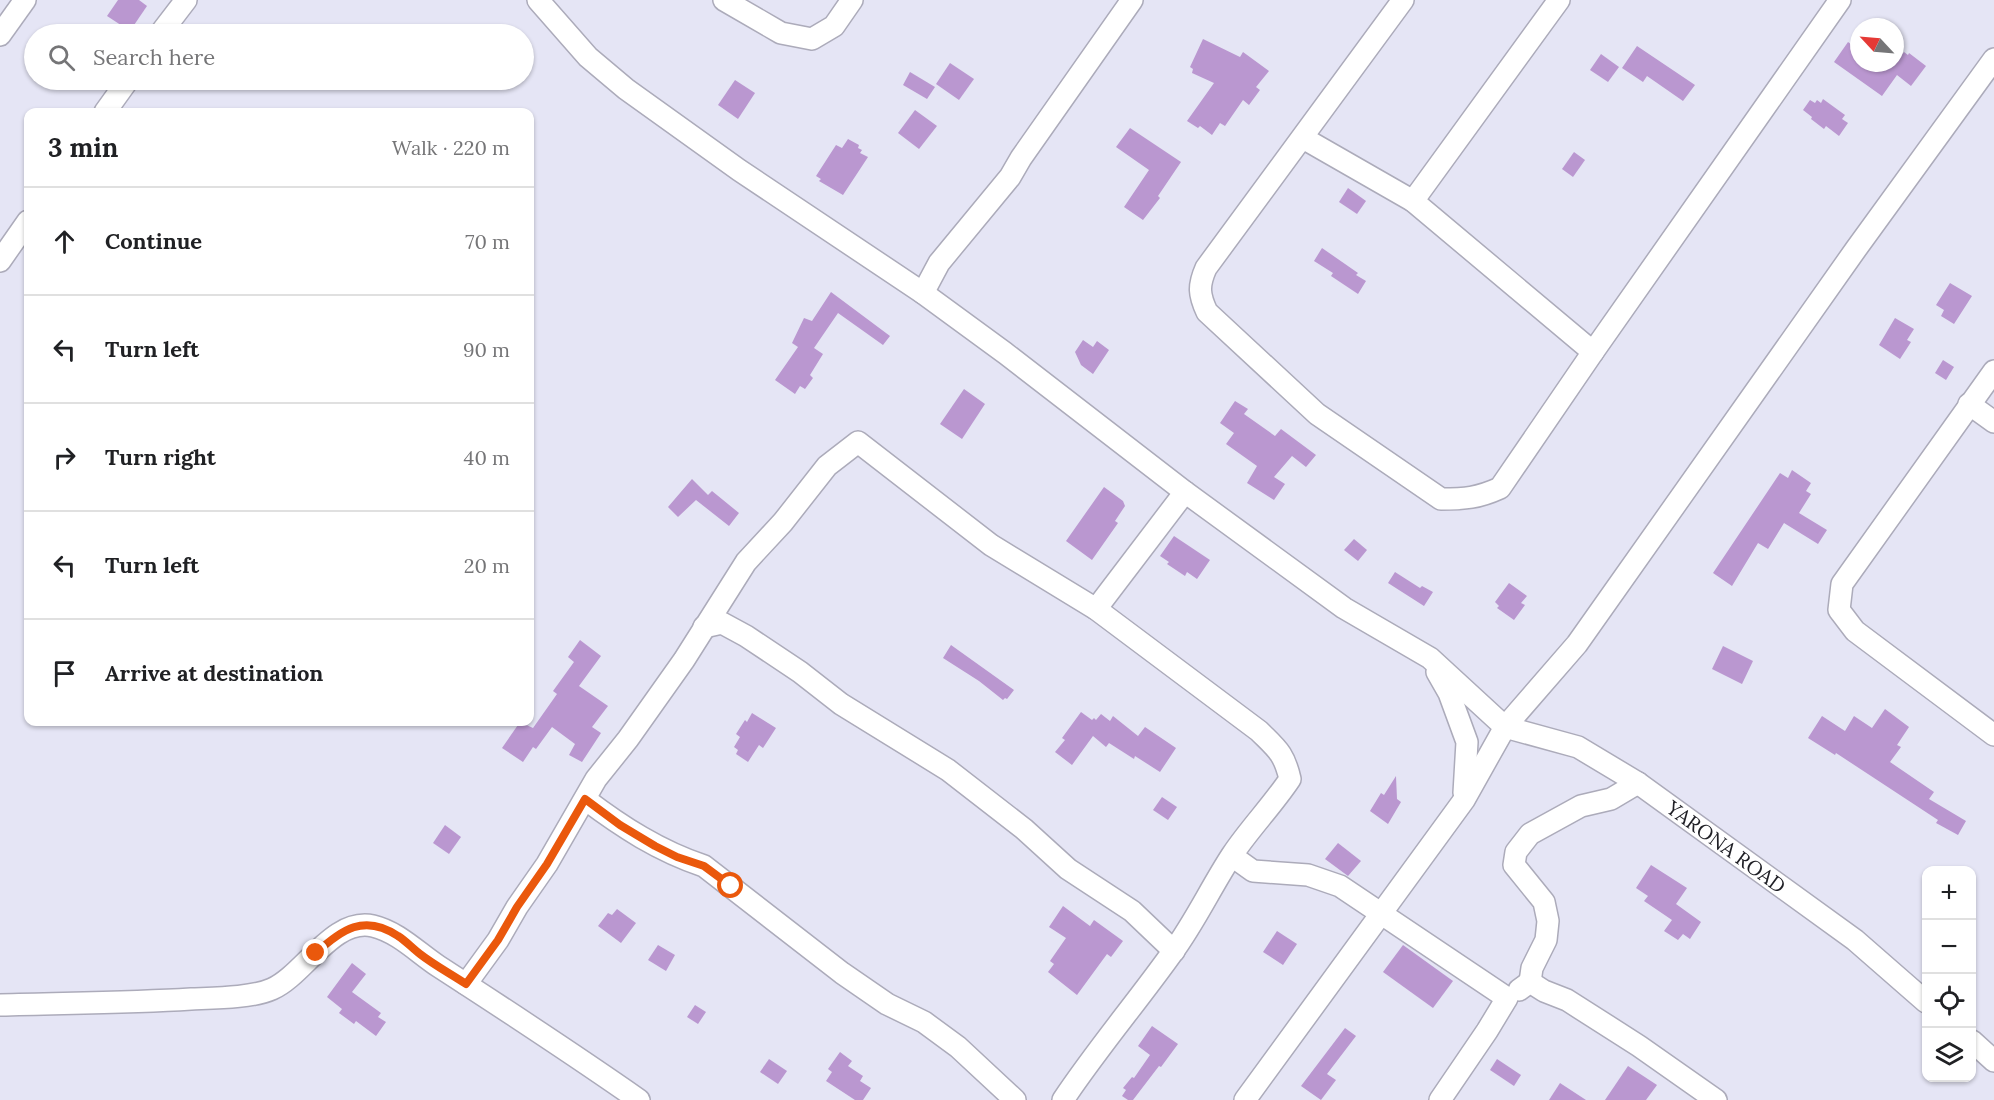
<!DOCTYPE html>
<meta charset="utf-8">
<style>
body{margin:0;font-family:Lora,serif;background:#f2f2f2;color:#202124}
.controls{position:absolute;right:18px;bottom:18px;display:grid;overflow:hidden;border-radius:12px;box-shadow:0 2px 4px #0004}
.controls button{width:54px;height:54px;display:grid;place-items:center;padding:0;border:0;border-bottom:2px solid #e0e0e0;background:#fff;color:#202124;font:30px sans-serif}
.compass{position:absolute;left:1850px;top:18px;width:54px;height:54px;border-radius:50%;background:#fff;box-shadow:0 2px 4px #0004;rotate:296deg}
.stop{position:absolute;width:18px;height:18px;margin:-14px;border:4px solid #ea580c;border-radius:50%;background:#fff}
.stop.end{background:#ea580c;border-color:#fff;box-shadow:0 2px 6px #0008}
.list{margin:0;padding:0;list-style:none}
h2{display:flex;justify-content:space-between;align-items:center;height:78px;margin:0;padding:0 24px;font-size:26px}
h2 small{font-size:20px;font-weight:400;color:#757577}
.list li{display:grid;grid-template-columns:39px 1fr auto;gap:18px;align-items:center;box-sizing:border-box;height:108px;padding:0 24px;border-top:2px solid #e0e0e0}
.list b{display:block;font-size:22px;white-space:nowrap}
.list em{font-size:20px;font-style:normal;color:#757577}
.icon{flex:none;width:33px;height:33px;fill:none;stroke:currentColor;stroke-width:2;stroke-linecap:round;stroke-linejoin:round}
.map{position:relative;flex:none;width:1994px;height:1100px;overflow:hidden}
.search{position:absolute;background:#fff;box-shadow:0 2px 4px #0004;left:24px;top:24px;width:510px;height:66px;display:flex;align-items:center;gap:15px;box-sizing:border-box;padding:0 21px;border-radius:33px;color:#757577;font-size:22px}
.panel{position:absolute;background:#fff;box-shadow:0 2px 4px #0004;left:24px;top:108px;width:510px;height:618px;border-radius:12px}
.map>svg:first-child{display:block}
</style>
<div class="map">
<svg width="1994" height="1100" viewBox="0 0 1994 1100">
<rect width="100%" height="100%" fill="#e5e5f5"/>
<!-- building -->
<g fill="#ba97d0">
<polygon points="118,0 139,0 147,6 130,31 107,16"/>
<polygon points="1203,39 1240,57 1243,52 1269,71 1256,87 1260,90 1249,105 1243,100 1225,126 1220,123 1212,135 1200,126 1198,128 1187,121 1214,83 1192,73 1193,69 1190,67"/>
<polygon points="1848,42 1859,50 1859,63 1896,63 1904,52 1908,55 1909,53 1926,66 1911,86 1897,75 1882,96 1834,62"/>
<polygon points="1637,46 1695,85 1683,101 1647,76 1643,82 1622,68"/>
<polygon points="1601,54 1619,67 1608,82 1590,70"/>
<polygon points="950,63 974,79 959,100 936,84"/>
<polygon points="910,72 935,87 927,99 903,85"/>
<polygon points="735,80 755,93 738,119 718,105"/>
<polygon points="1823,99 1845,115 1842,119 1848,123 1839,136 1826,126 1824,129 1811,119 1812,117 1803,110 1810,100 1815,103 1817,100 1821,103"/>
<polygon points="915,110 937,126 919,149 898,133"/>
<polygon points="1130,128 1181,162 1158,196 1160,198 1143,220 1124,207 1149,170 1116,147"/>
<polygon points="848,139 859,145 858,148 862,150 860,153 868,157 843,195 819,181 821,179 816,176 836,145 842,148"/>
<polygon points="1574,152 1585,160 1573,177 1562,169"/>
<polygon points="1348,188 1366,201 1357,214 1339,202"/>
<polygon points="1322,248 1358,273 1356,275 1366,281 1358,294 1331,276 1333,273 1314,261"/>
<polygon points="1950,283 1972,296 1954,324 1941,316 1944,310 1936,305"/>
<polygon points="831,292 890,336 883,345 838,313 814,348 823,354 810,375 813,378 805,389 800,386 795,394 775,380 798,347 792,343 804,318 812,321"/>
<polygon points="1895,318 1914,329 1907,340 1911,342 1900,359 1879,345"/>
<polygon points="1083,340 1093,347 1097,341 1109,350 1093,374 1081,365 1075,352"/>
<polygon points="1943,360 1954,367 1946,380 1935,373"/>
<polygon points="964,389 985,404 962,439 940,424"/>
<polygon points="1235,401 1248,409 1244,414 1275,436 1281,429 1316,455 1306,467 1292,456 1274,477 1285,484 1274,500 1247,483 1257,466 1226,444 1234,433 1220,423"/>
<polygon points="1792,470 1811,483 1806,491 1811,494 1799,513 1827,530 1818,544 1784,523 1768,549 1758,543 1732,586 1713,573 1780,473 1788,478"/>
<polygon points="692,479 708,495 712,491 739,513 729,526 696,500 678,517 668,507"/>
<polygon points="1104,487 1123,501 1125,506 1115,521 1118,523 1092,560 1066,541"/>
<polygon points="1174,536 1210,560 1197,579 1187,572 1185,576 1167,564 1169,562 1160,556"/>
<polygon points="1354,539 1367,550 1358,561 1344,550"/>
<polygon points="1395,572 1420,588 1422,586 1433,592 1424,606 1388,583"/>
<polygon points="1509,583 1527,596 1521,603 1525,605 1514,620 1497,608 1499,606 1495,602"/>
<polygon points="580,640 601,656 579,686 608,706 592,727 601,733 582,762 569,755 575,744 552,727 536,749 533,747 523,762 502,748 520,722 533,728 557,694 553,691 574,662 568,657"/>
<polygon points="951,645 1014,690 1007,699 1005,698 1003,700 979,681 943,658"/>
<polygon points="1723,646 1753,661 1742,684 1712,669"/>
<polygon points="1885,709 1909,727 1897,745 1901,747 1890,762 1934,792 1929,799 1966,821 1958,835 1936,823 1938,820 1836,753 1835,755 1808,738 1822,716 1845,731 1854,716 1872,728"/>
<polygon points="1081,712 1092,720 1094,718 1096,720 1101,714 1110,721 1113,716 1138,736 1145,727 1176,748 1160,772 1135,756 1134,759 1109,743 1106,747 1093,736 1072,765 1055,752 1065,740 1062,738"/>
<polygon points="752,713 776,728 763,748 759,745 748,762 736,754 738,750 734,747 740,737 736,734 745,720 747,722"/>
<polygon points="1396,776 1397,799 1401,802 1388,824 1370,811 1381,793 1384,795"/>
<polygon points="1162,797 1177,807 1168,820 1153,810"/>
<polygon points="445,825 461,837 449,854 433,843"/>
<polygon points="1338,843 1361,861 1348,876 1325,859"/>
<polygon points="1651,865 1687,888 1676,904 1701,922 1690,939 1683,934 1678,940 1664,931 1672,920 1644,901 1648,896 1636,888"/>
<polygon points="1063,906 1090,926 1094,920 1123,941 1111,957 1107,954 1077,995 1048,972 1054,964 1050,961 1066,938 1049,927"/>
<polygon points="617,909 636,923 621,943 598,926 608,913 612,915"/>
<polygon points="1277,931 1297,944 1283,965 1263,952"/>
<polygon points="658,945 675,955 666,971 648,960"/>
<polygon points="1403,945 1453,981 1433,1008 1383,972"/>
<polygon points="352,963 366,974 352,992 381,1013 378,1017 386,1022 376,1036 356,1021 354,1024 339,1013 342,1009 327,997"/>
<polygon points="695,1005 706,1012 698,1024 687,1017"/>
<polygon points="1152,1026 1178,1044 1161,1067 1159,1066 1133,1100 1128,1100 1122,1096 1126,1090 1123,1088 1132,1077 1134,1078 1150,1055 1138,1046"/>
<polygon points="1345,1028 1356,1036 1327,1074 1336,1080 1321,1100 1301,1086"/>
<polygon points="840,1052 852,1061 848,1066 863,1076 860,1081 871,1088 863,1100 855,1100 826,1081 832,1072 828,1069"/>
<polygon points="769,1059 787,1071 778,1084 760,1072"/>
<polygon points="1497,1059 1521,1075 1514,1086 1490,1070"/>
<polygon points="1628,1066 1657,1085 1646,1100 1605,1100"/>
<polygon points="1560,1083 1586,1100 1549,1100"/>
</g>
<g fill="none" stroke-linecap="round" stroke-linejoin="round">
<defs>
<g id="minor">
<polyline points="538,0 588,57 626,89 739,170 923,293 1005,353 1185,492 1344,608 1430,658 1505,727 1578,747 1638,783 1855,940 1926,1002"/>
<polyline points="724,0 781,33 812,39 834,26 852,0"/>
<path d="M 1403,0 L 1206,268 C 1198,286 1199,295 1207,312 L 1317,414 L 1441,499 C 1465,499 1478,498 1500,488 L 1593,352 L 1840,0"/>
<polyline points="160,34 186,0"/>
<polyline points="0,35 25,0"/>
<polyline points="105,112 128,80"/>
<polyline points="1303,138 1413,201 1593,352"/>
<polyline points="1413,201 1559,0"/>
<polyline points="0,261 28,221"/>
<polyline points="923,293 939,263 1010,177 1021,158 1132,0"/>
<polyline points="1994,371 1842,584 1839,610 1855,631 1994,735"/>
<polyline points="1969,404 1994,422"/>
<polyline points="1096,609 1185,492"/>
<polyline points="704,627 722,623 746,636 800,672 841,704 948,770 1024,829 1068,869 1132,911 1174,951"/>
<polyline points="1437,672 1449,693 1467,742 1464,793"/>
<path d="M 585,799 C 622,827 659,851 704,866 L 842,973 L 887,1004 L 924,1022 L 958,1047 L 1015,1100"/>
<polyline points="1232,856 1253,871 1308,875 1340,886 1507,998 1487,1031 1440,1100"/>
<polyline points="1530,982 1532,968 1546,940 1548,921 1544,902 1514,865 1516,852 1530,834 1581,806 1611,799 1638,783"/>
<path d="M 466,984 L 498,940 L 517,907 L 547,864 L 596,779 L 628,739 L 684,660 L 746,562 L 783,522 L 827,466 L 858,442 L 991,545 L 1096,609 L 1259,731 C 1277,749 1284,753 1290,779 C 1272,806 1250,828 1232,855 C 1211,887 1195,922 1172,953 C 1137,1002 1097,1049 1063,1100"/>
<polyline points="1519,990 1530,982 1544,991 1567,1000 1639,1046 1716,1100"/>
<path d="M 0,1005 C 64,1003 127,1003 191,999 C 214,998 252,998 272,989 C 304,975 333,917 373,926 C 398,932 417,952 438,966 C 506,1010 573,1054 639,1100"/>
<polyline points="1972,1041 1994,1061"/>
<polyline points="1245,1100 1464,800 1505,727 1577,644 1856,249 1994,59"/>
</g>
</defs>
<!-- minor casing -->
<use href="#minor" stroke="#acabba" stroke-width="24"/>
<!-- minor -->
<use href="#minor" stroke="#fff" stroke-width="21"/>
</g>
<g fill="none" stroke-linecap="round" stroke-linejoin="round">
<!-- route -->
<path stroke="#ea580c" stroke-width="8" d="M 316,953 C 341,930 364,913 398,936 C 406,941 412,948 420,954 C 434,965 451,974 466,984 L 498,940 L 517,907 L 547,864 L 585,799 L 620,825 L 655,846 L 677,857 L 704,866 L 731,886"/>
</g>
<g text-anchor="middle" stroke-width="5" stroke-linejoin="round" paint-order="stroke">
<!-- street labels -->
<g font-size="20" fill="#202026" stroke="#fff">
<text transform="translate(1726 847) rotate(36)" y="7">YARONA ROAD</text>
</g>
</g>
</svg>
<div class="controls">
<button>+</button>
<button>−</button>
<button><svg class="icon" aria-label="locate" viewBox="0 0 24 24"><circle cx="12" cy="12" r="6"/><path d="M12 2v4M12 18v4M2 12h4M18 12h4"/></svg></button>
<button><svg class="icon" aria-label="layers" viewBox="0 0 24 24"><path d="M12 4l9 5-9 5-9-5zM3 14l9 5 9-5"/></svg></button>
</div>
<svg class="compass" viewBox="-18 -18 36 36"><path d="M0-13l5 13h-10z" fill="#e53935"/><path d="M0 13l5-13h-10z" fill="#757577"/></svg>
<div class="stop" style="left:731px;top:886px"></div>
<div class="stop end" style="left:316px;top:953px"></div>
<div class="search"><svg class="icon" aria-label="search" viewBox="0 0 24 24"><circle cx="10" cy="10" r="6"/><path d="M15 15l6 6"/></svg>Search here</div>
<section class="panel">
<h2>3 min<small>Walk · 220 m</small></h2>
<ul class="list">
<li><svg class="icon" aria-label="ahead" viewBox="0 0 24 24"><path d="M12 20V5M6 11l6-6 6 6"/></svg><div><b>Continue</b></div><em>70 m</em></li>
<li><svg class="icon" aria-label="left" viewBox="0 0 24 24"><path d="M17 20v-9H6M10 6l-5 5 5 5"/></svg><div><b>Turn left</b></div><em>90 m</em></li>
<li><svg class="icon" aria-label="right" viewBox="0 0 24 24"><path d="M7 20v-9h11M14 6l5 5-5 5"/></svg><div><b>Turn right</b></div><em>40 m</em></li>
<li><svg class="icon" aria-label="left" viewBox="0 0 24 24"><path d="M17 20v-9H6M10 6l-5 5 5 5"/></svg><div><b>Turn left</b></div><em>20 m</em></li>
<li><svg class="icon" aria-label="arrive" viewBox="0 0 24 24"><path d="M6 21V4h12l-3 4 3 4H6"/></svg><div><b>Arrive at destination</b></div></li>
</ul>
</section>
</div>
